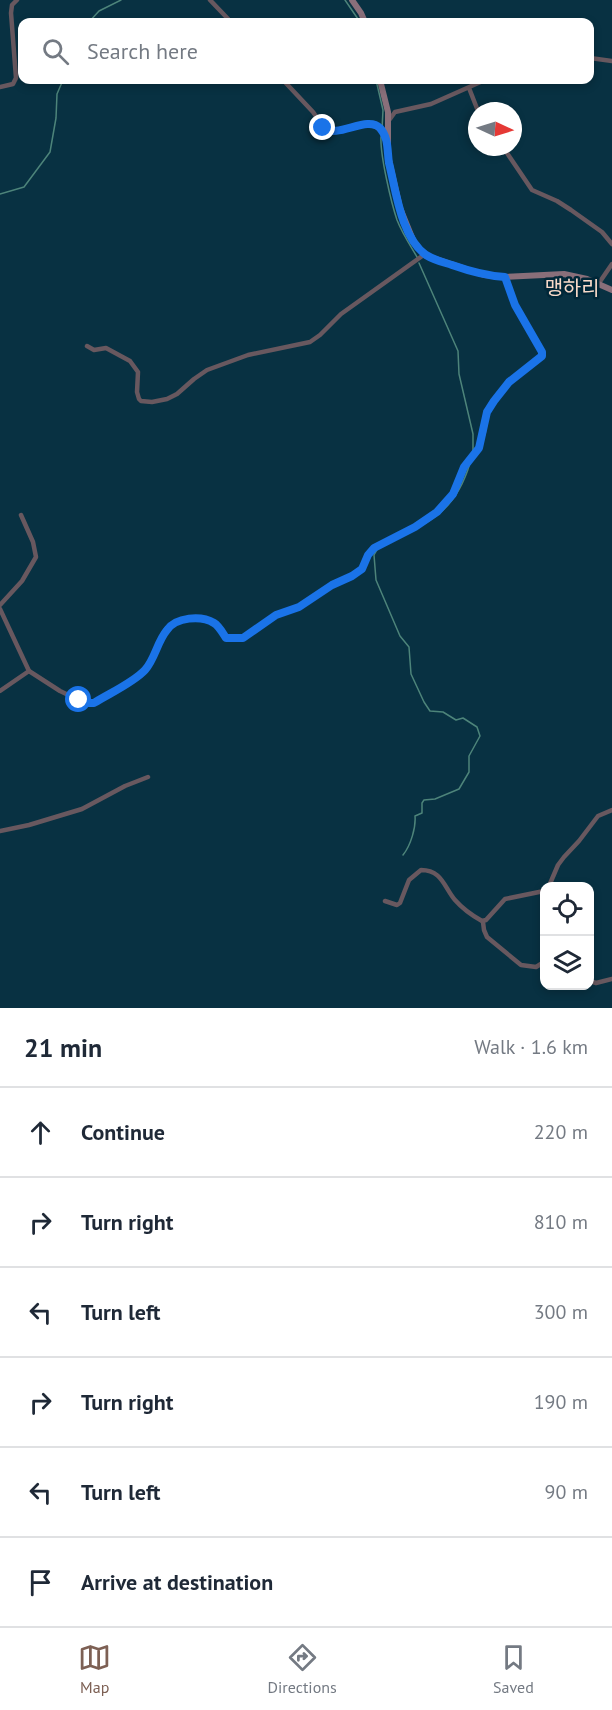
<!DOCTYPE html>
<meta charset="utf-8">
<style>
body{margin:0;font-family:"PT Sans","Noto Sans KR",sans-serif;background:#f2f2f3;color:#1f2937}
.controls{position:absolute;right:18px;bottom:18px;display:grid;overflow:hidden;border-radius:12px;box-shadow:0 3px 9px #0003}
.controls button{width:54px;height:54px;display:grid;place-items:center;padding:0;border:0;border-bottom:2px solid #e0e1e3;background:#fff;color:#1f2937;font:30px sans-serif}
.compass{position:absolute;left:468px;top:102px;width:54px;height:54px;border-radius:50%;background:#fff;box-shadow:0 3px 9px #0003;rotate:94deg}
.stop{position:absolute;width:18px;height:18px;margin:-14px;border:4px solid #1a73e8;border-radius:50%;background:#fff}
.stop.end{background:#1a73e8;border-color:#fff;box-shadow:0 2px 6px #0008}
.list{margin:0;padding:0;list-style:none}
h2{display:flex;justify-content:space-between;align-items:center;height:78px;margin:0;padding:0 24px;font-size:26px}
h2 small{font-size:20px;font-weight:400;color:#747a83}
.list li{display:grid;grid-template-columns:39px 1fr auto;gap:18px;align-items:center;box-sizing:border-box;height:90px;padding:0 24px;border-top:2px solid #e0e1e3}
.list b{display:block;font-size:22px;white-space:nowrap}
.list em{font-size:20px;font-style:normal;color:#747a83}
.icon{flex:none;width:33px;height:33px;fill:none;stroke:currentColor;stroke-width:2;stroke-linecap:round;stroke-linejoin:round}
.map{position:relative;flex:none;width:612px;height:1008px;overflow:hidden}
.search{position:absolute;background:#fff;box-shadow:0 3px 9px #0003;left:18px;right:18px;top:18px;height:66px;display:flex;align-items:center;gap:15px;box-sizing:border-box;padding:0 21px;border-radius:12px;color:#747a83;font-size:22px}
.sheet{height:618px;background:#fff}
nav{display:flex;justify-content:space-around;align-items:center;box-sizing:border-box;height:84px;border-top:2px solid #e0e1e3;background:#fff;font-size:16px;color:#747a83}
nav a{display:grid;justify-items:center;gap:3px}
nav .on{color:#7d6054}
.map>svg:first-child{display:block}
</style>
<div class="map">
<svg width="612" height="1008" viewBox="0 0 612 1008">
<rect width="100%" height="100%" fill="#083142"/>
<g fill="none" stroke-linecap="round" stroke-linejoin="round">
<!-- stream -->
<g stroke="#4d847a" stroke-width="1.5">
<polyline points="345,0 360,22"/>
<polyline points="89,22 99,11 121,0"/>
<polyline points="376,80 383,110 382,129"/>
<path d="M 381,137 C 380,155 391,202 397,220 C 402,233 410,245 417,257"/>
<polyline points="0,194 24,187 50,152 56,118 57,94 63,80"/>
<polyline points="419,263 458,351 459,374 473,434 473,452"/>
<path d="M 396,539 C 435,520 457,507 470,463"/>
<path d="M 378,548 L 374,555 L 376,580 L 400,636 L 409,647 L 411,674 L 424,702 L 430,711 L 443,712 L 456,720 L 463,718 L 477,727 L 480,736 L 469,756 L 469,772 L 459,789 L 435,799 L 424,800 L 422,803 L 422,813 L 415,816 C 416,827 411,845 403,855"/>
</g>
<!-- street -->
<g stroke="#68585f" stroke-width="4.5">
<polyline points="210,0 231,22"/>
<polyline points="590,58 612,61"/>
<path d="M 283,80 L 313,112 L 326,131 C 350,135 374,108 387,142"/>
<polyline points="0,87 13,84 16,78 11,13 12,5 17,0"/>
<polyline points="469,88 478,111"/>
<polyline points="390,119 395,112 431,104 485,80"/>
<polyline points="503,147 532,190 557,201 571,210 602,232 612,244"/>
<polyline points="599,283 612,264"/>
<polyline points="87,346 94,350 106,348 130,361 138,372 137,392 139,399 141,401 152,402 167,399 177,394 194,379 207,370 248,355 310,342 320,335 341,314 425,254"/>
<polyline points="0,605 22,581 36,557 33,542 21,515"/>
<path d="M 0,609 L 29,671 L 60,691 L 83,702 L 91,704 C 105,698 132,682 143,672 C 163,651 160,613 200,619 C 213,621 219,627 226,637 L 237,639 L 251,634 L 276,615 L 299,607 L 332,585 L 352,576 L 362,569 L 368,555 L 374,548 L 415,527 L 437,511 L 453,494 L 464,467 L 479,448 L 484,432 L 487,413 L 493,401 L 509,382 L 542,356 L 542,352 L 515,305 L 505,277"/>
<polyline points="0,691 29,671"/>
<polyline points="0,831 29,825 82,809 125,786 148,777"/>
<polyline points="549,886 558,865 564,857 579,841 598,816 612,810"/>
<path d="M 385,901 L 397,905 L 400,903 L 409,880 L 421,870 C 442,870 444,887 455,900 C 462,908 473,916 482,921 L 486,920 L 505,899 L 544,891"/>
<polyline points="483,922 484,930 487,937 521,965 536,967 544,962"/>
<polyline points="590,981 596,983 612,979"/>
</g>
<!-- secondary -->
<g stroke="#896f7a" stroke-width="6">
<polyline points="352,0 361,13 365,22"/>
<polyline points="380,80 388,112 388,156 400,208 413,240 421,251 430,257 484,275 505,277 564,274 587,279 612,290"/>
</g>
</g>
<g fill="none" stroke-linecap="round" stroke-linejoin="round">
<!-- route -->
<path stroke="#1a73e8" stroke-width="8" d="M 79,700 L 87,703 L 94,703 C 108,694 133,683 145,670 C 155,659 157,642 167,630 C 176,617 201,615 214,623 C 219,626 222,632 226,638 L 243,638 L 276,615 L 299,607 L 332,585 L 352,576 L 362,569 L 368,555 L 374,548 L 415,527 L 437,512 L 453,494 L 464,467 L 479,448 L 487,412 L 494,401 L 509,382 L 542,356 L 542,352 L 515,305 L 505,277 C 487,276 469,271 452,265 C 443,262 434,260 426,255 C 401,237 396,191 389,163 C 387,151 389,138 380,128 C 367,115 338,139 323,128"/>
</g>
<g text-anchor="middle" stroke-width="5" stroke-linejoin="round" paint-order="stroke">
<!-- quarter labels -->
<g font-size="20" fill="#f8dac9" stroke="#002738">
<text x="572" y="295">맹하리</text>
</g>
</g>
</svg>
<div class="controls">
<button><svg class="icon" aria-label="locate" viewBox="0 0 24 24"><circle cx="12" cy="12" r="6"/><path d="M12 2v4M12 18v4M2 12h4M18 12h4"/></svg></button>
<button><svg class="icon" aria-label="layers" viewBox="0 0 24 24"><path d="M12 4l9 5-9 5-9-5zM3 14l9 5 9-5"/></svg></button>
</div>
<svg class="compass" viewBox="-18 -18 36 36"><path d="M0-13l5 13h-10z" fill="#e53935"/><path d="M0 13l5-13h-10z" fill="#747a83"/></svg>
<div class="stop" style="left:79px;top:700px"></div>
<div class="stop end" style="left:323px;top:128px"></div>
<div class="search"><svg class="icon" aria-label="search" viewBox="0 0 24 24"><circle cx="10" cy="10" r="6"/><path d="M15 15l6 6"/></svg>Search here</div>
</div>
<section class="sheet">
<h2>21 min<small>Walk · 1.6 km</small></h2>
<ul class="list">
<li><svg class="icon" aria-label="ahead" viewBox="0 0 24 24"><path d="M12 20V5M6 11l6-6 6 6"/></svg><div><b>Continue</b></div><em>220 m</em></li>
<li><svg class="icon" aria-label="right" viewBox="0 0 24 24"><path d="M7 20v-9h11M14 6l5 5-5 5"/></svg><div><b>Turn right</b></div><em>810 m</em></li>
<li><svg class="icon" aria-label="left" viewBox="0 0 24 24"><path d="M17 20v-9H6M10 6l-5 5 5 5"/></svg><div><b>Turn left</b></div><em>300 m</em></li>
<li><svg class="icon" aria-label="right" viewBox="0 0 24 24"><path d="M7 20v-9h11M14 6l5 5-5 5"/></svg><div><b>Turn right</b></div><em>190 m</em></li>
<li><svg class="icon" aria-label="left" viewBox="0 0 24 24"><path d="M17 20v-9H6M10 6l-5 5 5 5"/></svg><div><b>Turn left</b></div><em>90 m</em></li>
<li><svg class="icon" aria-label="arrive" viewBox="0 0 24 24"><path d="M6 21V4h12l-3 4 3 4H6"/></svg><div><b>Arrive at destination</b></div></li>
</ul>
</section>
<nav>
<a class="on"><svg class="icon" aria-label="map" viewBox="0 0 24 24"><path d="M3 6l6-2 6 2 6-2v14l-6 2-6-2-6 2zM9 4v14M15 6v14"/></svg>Map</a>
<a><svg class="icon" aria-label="directions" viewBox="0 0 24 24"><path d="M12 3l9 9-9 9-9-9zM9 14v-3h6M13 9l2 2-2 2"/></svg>Directions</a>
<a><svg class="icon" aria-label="saved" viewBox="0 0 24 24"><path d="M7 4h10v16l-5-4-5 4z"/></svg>Saved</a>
</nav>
